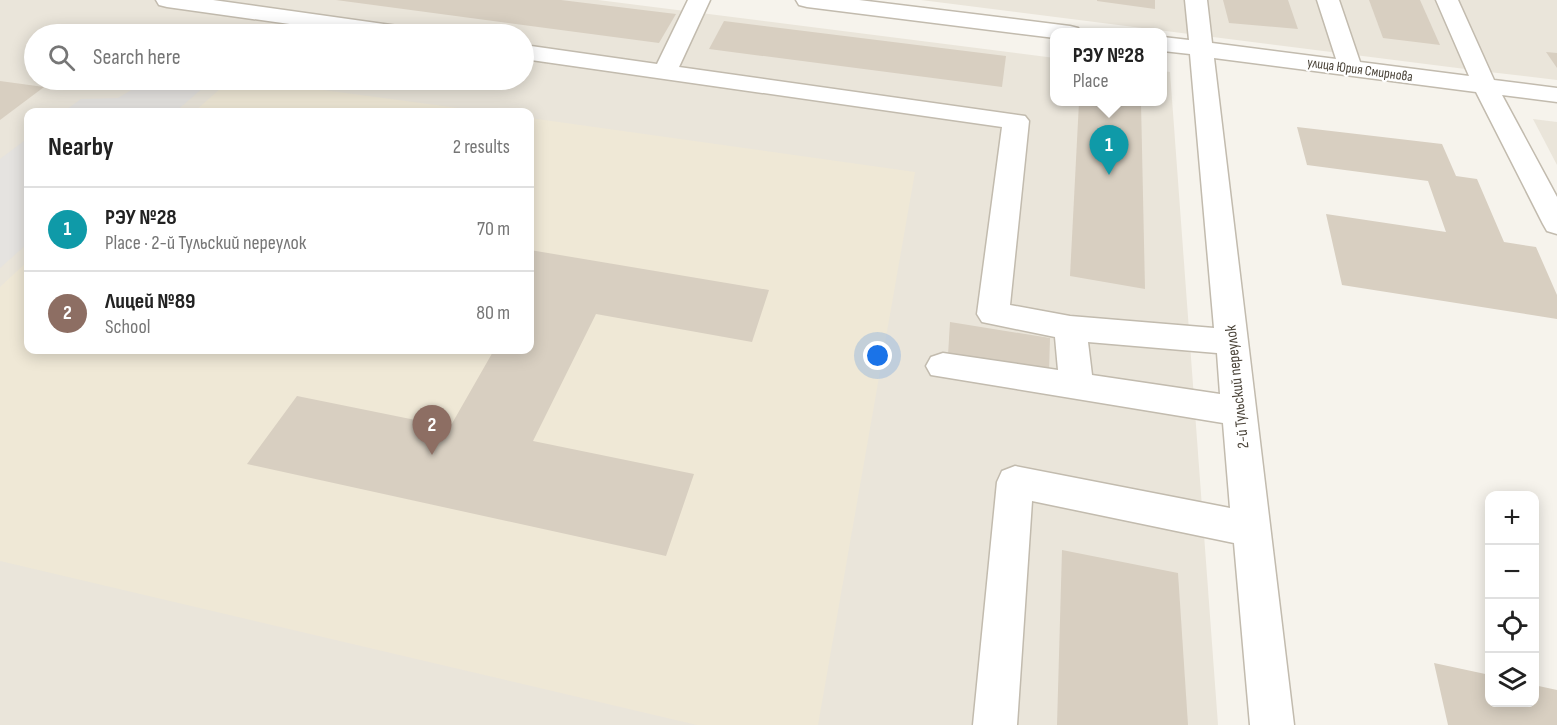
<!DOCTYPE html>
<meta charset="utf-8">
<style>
body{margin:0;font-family:"Sofia Sans Condensed",sans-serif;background:#f2f2f2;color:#222}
.controls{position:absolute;right:18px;bottom:18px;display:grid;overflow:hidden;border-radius:12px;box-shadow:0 3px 15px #0003}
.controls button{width:54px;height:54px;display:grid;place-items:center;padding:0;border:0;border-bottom:2px solid #e0e0e0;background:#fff;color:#222;font:30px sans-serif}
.you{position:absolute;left:878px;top:356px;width:21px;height:21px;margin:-15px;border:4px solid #fff;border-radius:50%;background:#1a73e8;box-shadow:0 0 0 9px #1a73e833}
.badge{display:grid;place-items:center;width:39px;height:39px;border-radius:50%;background:#b45309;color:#fff;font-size:20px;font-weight:700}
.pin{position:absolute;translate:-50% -50px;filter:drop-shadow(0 2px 3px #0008)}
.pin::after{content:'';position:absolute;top:32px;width:21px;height:18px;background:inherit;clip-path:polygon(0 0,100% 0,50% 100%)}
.popup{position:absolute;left:1050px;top:28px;width:117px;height:78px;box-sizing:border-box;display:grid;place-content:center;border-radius:12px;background:#fff;filter:drop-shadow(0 2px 4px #0005);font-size:20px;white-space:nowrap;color:#767676}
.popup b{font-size:22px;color:#222}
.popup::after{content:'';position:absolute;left:50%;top:100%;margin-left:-12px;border:12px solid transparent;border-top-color:#fff}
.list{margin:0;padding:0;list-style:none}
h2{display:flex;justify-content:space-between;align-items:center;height:78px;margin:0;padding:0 24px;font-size:26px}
h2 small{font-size:20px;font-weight:400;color:#767676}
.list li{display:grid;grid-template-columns:39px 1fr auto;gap:18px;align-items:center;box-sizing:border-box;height:84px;padding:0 24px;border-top:2px solid #e0e0e0}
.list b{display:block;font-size:22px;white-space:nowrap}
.list p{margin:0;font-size:20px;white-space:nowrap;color:#767676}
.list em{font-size:20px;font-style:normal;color:#767676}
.icon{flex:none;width:33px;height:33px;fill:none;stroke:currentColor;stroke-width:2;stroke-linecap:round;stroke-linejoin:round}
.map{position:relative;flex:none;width:1557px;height:725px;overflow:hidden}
.search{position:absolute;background:#fff;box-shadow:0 3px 15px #0003;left:24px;top:24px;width:510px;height:66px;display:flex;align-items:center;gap:15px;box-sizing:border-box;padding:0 21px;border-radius:33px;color:#767676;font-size:22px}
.panel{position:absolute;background:#fff;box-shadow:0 3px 15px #0003;left:24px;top:108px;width:510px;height:246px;border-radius:12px}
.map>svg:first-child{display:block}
</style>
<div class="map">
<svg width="1557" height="725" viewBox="0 0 1557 725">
<rect width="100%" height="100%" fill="#f6f3ec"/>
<!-- residential -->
<g fill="#eae5da" fill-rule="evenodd">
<path d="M 0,0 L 598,0 L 1055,58 L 1055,102 L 1163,102 L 1163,71 L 1170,72 L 1218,725 L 0,725 ZM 34,34 L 524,34 L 524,80 L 34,80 ZM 28,112 L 530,112 L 530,350 L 28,350 Z"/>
<polygon points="921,0 1557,0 1557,80 1489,72"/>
<polygon points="1533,119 1557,122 1557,165"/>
</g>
<!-- education -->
<g fill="#efe8d6">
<polygon points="230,80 249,80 488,112 194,112"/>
<polygon points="530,118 915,172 818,725 697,725 0,561 0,287 28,261 28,350 530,350"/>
</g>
<!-- parking -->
<g fill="#e5e3e0">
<polygon points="148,80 212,80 175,112 63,112 81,99 118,98"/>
<polygon points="28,138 28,243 0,268 0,159"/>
</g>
<!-- building -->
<g fill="#d8cfc1">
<polygon points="336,0 561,0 676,14 659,43"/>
<polygon points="1097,0 1155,0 1155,9 1097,1"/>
<polygon points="1223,0 1288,0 1298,29 1229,23"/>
<polygon points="1369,0 1420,0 1440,45 1383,38"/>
<polygon points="724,21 1006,56 1002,87 709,49"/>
<polygon points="1546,52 1557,53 1557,68"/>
<polygon points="0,81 44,87 0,120"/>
<polygon points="1079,102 1141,102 1145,289 1070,276"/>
<polygon points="1297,127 1442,144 1456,176 1477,179 1504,242 1536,247 1557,295 1557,319 1342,285 1326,214 1446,232 1428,181 1307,165"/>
<polygon points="530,250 769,290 752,342 596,314 533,441 694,474 666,556 247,464 297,396 450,427 494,350 530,350"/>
<polygon points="950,322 1050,338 1049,372 948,355"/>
<polygon points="1062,550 1178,573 1188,725 1057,725"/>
<polygon points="1434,663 1490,675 1490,702 1534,702 1534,685 1557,690 1557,725 1448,725"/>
</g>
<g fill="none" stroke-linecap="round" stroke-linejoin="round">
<defs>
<g id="minor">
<polygon points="156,0 213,0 405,27 413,29 416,34 361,34 167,7 159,5"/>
<path d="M 688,0 L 710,0 L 679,67 L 1025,116 L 1029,121 L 1010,305 L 1070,316 L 1214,328 L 1190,54 L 1163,51 L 1163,37 L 1189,40 L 1185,0 L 1207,0 L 1212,43 L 1336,59 L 1317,0 L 1339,0 L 1360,62 L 1469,76 L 1436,0 L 1458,0 L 1494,80 L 1557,88 L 1557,102 L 1502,95 L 1557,197 L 1557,234 L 1547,231 L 1543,224 L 1476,92 L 1214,58 L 1294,725 L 1250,725 L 1234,543 L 1032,501 L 1017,725 L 973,725 L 997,482 L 1002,471 L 1015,466 L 1230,508 L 1223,423 L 931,375 L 926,366 L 931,357 L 943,353 L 1058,370 L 1055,337 L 982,322 L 977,314 L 1002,127 L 524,59 L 524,45 L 657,64 ZM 1088,342 L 1217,353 L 1220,394 L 1092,375 Z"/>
<polygon points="796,0 859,0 1070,26 1078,28 1081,33 1055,33 1055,38 807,7 799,5"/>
</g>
</defs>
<!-- minor casing -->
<use href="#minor" stroke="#c2bbae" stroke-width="3"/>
<!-- minor -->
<use href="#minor" fill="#fff" fill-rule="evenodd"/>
</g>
<g text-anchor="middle" stroke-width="4.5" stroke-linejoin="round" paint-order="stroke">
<!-- far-street labels -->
<g font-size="14" fill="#4b4439" stroke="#fff">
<text transform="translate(1360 69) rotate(8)" y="5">улица Юрия Смирнова</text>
</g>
<!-- street labels -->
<g font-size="16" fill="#4b4439" stroke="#fff">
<text transform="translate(1236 387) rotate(-96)" y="6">2-й Тульский переулок</text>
</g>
</g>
</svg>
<div class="controls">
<button>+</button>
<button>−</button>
<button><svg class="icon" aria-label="locate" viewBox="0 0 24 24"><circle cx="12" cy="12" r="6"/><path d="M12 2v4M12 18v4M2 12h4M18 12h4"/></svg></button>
<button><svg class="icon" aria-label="layers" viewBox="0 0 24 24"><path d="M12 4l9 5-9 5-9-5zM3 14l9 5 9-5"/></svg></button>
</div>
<div class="you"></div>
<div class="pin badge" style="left:1109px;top:175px;background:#0f9aa8">1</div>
<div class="popup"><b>РЭУ №28</b>Place</div>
<div class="pin badge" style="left:432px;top:455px;background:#8d6e63">2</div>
<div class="search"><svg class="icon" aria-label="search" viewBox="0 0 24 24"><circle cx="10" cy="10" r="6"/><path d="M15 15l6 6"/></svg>Search here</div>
<section class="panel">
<h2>Nearby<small>2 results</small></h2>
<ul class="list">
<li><span class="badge" style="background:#0f9aa8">1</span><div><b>РЭУ №28</b><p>Place · 2-й Тульский переулок</p></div><em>70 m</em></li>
<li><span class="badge" style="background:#8d6e63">2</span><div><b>Лицей №89</b><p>School</p></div><em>80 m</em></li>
</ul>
</section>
</div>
